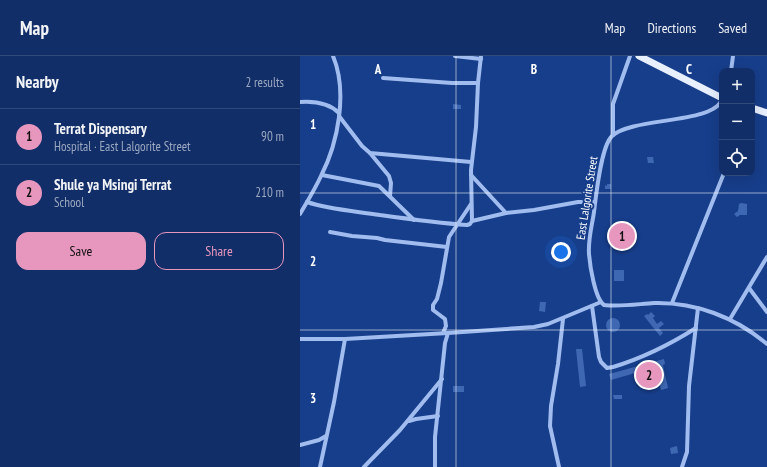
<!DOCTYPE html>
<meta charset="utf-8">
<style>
body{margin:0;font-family:"PT Sans Narrow",sans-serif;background:#1a366e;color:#f1f3f6}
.controls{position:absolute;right:12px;top:12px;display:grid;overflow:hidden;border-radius:8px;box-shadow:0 4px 16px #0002}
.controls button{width:36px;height:36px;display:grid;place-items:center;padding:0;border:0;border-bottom:1px solid #304a7c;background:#112e68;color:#f1f3f6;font:20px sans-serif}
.you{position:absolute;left:261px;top:196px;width:14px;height:14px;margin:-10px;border:3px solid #fff;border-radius:50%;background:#1a73e8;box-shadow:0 0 0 6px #1a73e833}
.badge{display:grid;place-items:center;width:26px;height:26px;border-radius:50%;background:#e797bd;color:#111;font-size:13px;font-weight:700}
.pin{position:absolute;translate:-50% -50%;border:2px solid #fff;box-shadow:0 1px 4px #0006}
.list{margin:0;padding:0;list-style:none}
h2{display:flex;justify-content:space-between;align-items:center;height:52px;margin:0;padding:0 16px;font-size:17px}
h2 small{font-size:13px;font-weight:400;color:#9ca8c0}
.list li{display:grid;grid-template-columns:26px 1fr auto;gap:12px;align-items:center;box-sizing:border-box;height:56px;padding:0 16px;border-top:1px solid #304a7c}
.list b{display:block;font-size:15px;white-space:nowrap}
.list p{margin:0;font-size:13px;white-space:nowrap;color:#9ca8c0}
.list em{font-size:13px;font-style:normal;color:#9ca8c0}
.actions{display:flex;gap:8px;padding:12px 16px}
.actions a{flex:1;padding:9px 0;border:1px solid #e797bd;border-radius:12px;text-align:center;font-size:14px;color:#e797bd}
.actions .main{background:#e797bd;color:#111}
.icon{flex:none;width:22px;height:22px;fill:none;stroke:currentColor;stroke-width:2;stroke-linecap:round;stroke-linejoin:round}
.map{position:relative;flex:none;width:467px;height:411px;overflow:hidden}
header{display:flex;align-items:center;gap:24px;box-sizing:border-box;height:56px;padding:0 20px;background:#112e68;border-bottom:1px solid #304a7c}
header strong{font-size:19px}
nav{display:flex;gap:22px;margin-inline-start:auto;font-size:14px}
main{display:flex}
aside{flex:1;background:#112e68}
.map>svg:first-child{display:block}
</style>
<header>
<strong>Map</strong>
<nav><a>Map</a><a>Directions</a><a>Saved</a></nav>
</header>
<main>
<aside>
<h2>Nearby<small>2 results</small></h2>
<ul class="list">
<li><span class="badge">1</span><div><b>Terrat Dispensary</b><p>Hospital · East Lalgorite Street</p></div><em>90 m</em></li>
<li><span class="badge">2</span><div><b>Shule ya Msingi Terrat</b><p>School</p></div><em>210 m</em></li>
</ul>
<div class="actions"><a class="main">Save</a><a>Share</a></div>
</aside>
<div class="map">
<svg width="467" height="411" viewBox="0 0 467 411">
<rect width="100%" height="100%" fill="#173e8b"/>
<!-- building -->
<g fill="#3f68b3">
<polygon points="153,48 161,49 161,53 153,53"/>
<polygon points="347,101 353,101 354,107 348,107"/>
<polygon points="307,128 311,128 311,133 305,133 305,129 307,130"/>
<polygon points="441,147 447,148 447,159 440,159 437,161 434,158 438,155 439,148"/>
<polygon points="322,173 328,173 330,185 324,186 323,184 315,185 314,176 322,175"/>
<rect x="314" y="214" width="10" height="11"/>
<polygon points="240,246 246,246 245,256 239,255"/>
<polygon points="351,256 355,260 353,262 357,268 361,265 364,268 359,272 363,277 360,280 344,260 347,258 348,259"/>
<circle cx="313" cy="269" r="7"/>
<polygon points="276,293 282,293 286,330 280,331"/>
<polygon points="364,303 365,308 363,309 368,332 361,334 356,311 311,324 309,318"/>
<rect x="153" y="330" width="11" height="6"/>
<polygon points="313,339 322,339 322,343 314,343"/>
<polygon points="377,390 378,397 371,398 370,392"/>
</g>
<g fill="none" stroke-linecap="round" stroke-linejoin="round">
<!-- street -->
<g stroke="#a1bcee" stroke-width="4">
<polyline points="155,0 181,3"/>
<polyline points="431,15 433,0"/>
<polyline points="83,22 152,27 178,27"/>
<path d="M 422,43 C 415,68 332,61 312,80 C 301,90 296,140 294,156 C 292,170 288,183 289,198 C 290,210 295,243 304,249 C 320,251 338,248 354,247 C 395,246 435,261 467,288"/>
<path d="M 0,46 C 14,45 29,47 39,57"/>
<polyline points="39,60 62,90 70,97 171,106"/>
<polyline points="313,79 313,48 330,0"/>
<polyline points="70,97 89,120 91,127 90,140"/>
<polyline points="22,119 79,130 114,164"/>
<polyline points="171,119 206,157"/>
<path d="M 7,146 C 31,154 56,155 80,159 C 109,163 138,167 167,169 L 170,168 L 172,165 L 206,157 L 234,154 L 278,146 L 295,146"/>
<path d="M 0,158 C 7,146 15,133 21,120 C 38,87 48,36 33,0"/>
<polyline points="172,165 171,114 176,71 178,27 181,0"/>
<polyline points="30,176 52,180 77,182 85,184 147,191"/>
<polyline points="449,232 467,256"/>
<polyline points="372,247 424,117"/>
<path d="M 292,250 L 299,301 L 301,306 L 307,312 L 313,311 C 343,302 369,289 396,272"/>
<polyline points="430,263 467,201"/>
<polyline points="143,277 146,270 145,263 133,254 133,249 137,243 141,227 149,181 171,148"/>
<polyline points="0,283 45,283 148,277"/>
<polyline points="109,365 116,363 138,360"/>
<polyline points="0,389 19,384 26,380"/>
<polyline points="20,411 34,346 45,283"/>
<polyline points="64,411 100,374 142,323"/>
<polyline points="135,411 135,381 145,287 148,277 234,271 248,268 301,246"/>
<polyline points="259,411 250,370 251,350 258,308 263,263"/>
<polyline points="382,411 387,396 389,330 398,252"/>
</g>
<!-- primary -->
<g stroke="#e8efff" stroke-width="7">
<polyline points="339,0 422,42"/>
<polyline points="452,52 467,57"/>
</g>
</g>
<!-- grid -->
<path fill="none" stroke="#fff" stroke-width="1" stroke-opacity="0.55" d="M 156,0 L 156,411M 311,0 L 311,411M 0,137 L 467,137M 0,274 L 467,274"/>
<g text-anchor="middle" stroke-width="4" stroke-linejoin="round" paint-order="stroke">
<!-- street labels -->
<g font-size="12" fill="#fff" stroke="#173e8b">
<text transform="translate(287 142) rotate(-81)" y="4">East Lalgorite Street</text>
</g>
</g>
<g font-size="13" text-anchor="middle" font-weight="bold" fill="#fff" stroke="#173e8b" stroke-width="4" stroke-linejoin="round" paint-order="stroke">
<text x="78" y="18">A</text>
<text x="234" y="18">B</text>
<text x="389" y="18">C</text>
<text x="13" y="73">1</text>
<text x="13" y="210">2</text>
<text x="13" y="347">3</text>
</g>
</svg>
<div class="controls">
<button>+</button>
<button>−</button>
<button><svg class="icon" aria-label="locate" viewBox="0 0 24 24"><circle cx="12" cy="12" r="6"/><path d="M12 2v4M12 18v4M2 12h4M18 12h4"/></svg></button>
</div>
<div class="you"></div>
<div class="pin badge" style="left:322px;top:180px">1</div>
<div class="pin badge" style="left:349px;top:319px">2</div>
</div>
</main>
